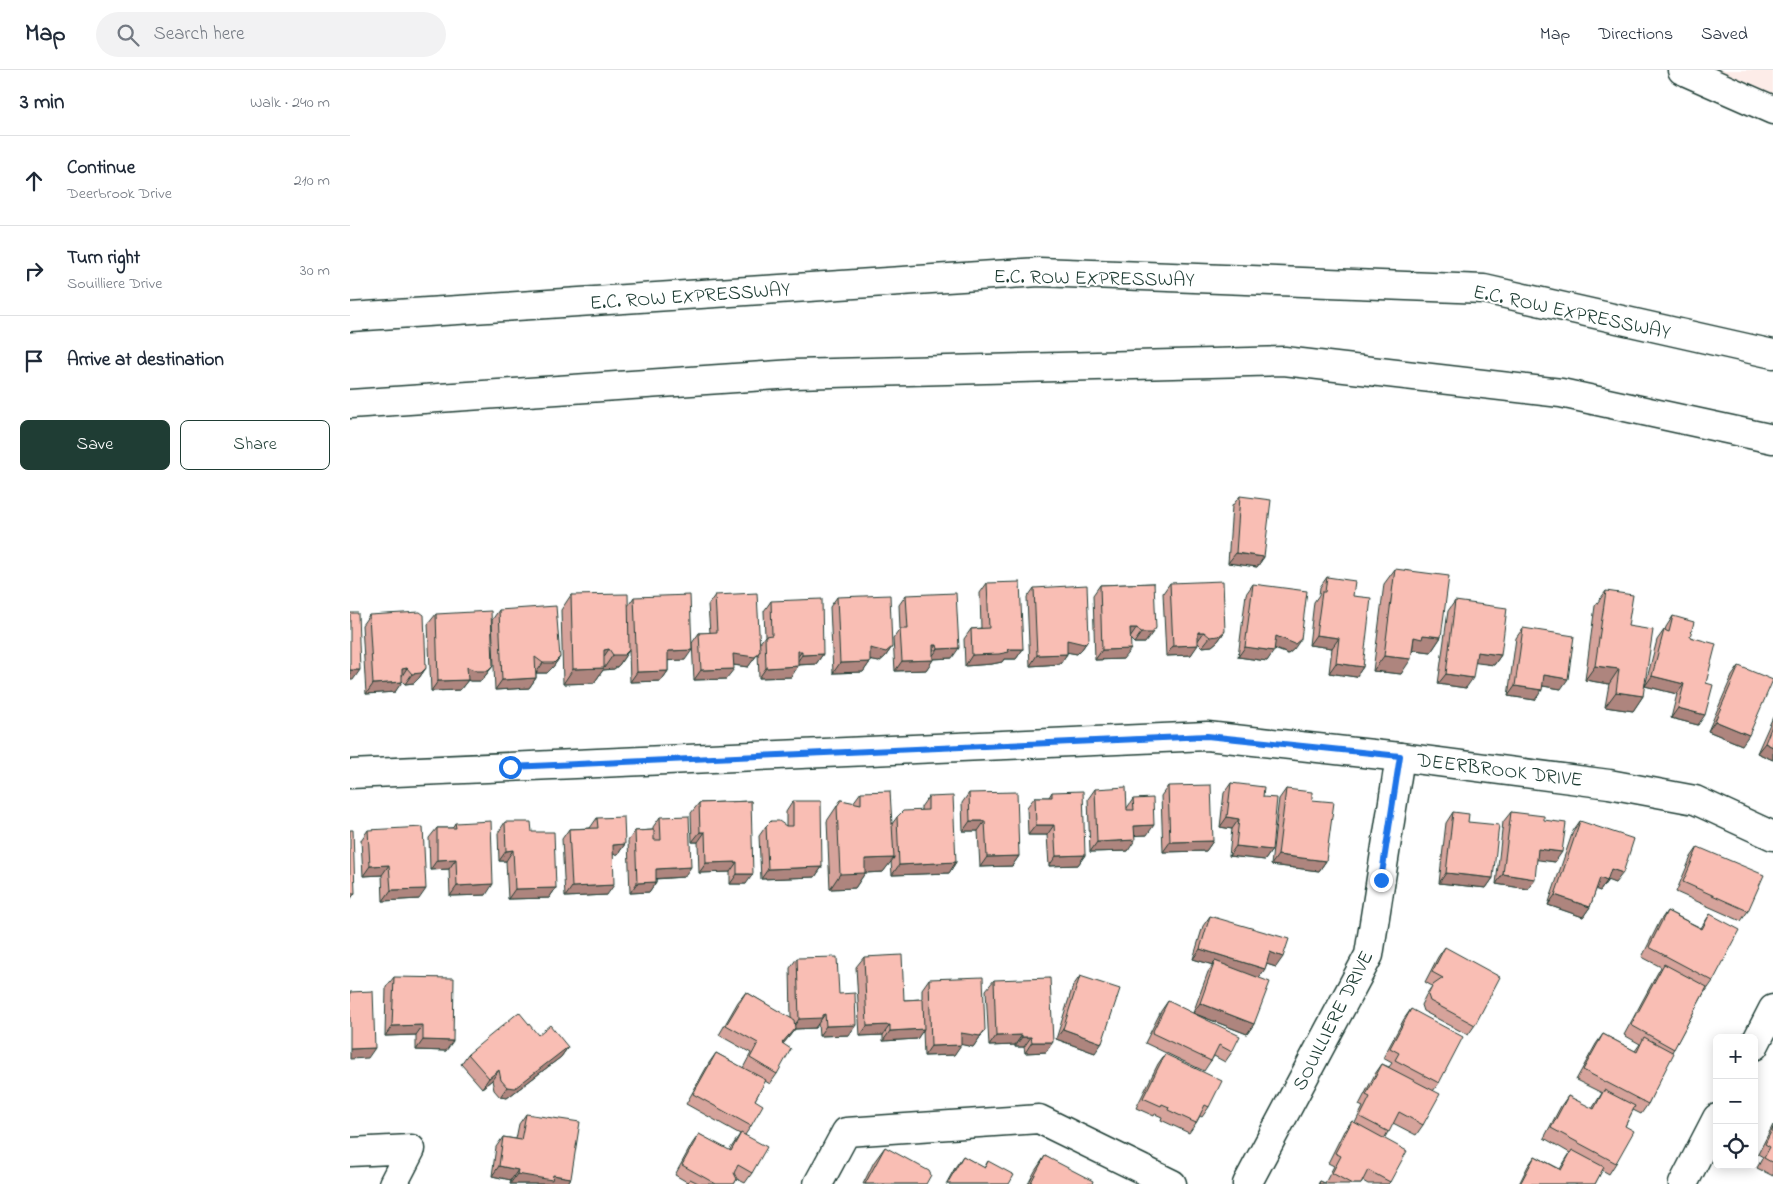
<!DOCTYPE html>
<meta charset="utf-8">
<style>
body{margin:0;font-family:"Indie Flower",sans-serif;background:#f2f2f3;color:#1f2937}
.controls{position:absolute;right:15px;bottom:15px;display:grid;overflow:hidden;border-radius:8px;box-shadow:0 2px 12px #0003}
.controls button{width:45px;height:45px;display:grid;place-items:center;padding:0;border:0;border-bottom:1px solid #e0e1e3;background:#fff;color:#1f2937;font:25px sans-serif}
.stop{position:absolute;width:15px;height:15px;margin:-11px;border:4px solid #1a73e8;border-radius:50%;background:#fff}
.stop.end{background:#1a73e8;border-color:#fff;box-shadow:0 1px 5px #0008}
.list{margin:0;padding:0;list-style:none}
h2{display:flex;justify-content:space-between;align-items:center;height:65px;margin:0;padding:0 20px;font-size:21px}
h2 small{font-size:16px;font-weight:400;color:#747a83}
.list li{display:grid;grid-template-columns:32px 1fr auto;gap:15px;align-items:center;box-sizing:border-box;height:90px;padding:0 20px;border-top:1px solid #e0e1e3}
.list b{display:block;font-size:19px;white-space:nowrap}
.list p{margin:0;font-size:16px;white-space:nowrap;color:#747a83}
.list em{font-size:16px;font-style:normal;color:#747a83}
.actions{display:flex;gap:10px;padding:15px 20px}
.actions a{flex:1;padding:11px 0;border:1px solid #1f3d34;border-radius:8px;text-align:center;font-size:18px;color:#1f3d34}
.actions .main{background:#1f3d34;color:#fff}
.icon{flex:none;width:28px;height:28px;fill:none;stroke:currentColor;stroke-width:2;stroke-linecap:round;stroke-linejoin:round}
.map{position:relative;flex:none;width:1423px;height:1114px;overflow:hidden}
header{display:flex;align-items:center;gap:30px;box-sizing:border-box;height:70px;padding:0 25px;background:#fff;border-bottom:1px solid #e0e1e3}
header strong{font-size:24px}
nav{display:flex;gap:28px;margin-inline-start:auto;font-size:18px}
.search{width:350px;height:45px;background:#f2f2f3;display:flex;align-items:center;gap:12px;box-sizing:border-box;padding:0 18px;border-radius:28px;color:#747a83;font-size:19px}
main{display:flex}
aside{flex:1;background:#fff}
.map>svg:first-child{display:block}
</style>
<header>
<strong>Map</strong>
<div class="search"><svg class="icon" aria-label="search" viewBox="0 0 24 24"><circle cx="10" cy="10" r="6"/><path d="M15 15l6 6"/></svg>Search here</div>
<nav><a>Map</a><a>Directions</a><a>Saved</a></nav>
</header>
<main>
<aside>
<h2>3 min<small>Walk · 240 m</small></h2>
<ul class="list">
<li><svg class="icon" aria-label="ahead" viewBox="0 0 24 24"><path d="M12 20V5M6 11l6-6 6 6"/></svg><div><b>Continue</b><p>Deerbrook Drive</p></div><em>210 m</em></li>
<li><svg class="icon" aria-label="right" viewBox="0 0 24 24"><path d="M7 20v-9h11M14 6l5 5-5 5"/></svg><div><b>Turn right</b><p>Souilliere Drive</p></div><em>30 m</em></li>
<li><svg class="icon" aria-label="arrive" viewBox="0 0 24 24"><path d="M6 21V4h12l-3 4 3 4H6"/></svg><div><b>Arrive at destination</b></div></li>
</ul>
<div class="actions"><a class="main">Save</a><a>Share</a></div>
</aside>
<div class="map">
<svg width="1423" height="1114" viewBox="0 0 1423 1114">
<rect width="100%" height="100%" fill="#fff"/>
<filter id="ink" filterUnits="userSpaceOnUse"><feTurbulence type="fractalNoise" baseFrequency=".02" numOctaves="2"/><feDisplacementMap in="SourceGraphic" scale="10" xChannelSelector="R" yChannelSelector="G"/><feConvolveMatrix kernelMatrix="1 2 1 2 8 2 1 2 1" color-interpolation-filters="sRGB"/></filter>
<g filter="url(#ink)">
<!-- built -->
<polygon fill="#fdece8" points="1358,0 1423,0 1423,28"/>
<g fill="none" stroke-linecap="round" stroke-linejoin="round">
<defs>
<g id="minor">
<polyline points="1332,0 1423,40"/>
<polyline points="0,704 857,666 1050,687 1259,714 1345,730 1423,766"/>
<polyline points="1404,976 1423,939"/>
<polyline points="0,1082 61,1079 43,1114"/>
<polyline points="468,1114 496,1062 689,1049 822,1114"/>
<polyline points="897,1114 1019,885 1050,687"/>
<polyline points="1333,1114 1367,1048"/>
</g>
<g id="highway">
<polyline points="0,247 689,202 1134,219 1423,284"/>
<polyline points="0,334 444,304 934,291 1211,323 1423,369"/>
</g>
</defs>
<!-- minor casing -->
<use href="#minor" stroke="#1f3d34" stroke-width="31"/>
<!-- highway casing -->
<use href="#highway" stroke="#1f3d34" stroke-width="31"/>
<!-- minor -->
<use href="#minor" stroke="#fff" stroke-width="28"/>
<!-- highway -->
<use href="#highway" stroke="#fff" stroke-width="28"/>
</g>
<!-- wall -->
<g fill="#d6a39b" stroke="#1f3d34">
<polygon points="890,426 914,487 907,497 878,493 882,436"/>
<polygon points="1045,499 1091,567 1081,582 1065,580 1062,583 1051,604 1023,601 1034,514"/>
<polygon points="977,507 1003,526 1013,597 1006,607 979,603 982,578 959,575 964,532 969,525 970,517"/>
<polygon points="637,513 673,579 666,589 654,589 652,592 642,594 615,596 614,569 621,559 631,558 630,523"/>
<polygon points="804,513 795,573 784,573 780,569 773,589 745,590 743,525 750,515"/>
<polygon points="820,513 875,561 868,571 862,576 852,577 848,573 841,585 816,586 813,523"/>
<polygon points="903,514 944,579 938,584 924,579 917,591 888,587 896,524"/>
<polygon points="684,518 739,569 732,579 727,584 717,582 717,584 710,594 680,596 677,528"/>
<polygon points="1256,521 1278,556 1293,626 1283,641 1255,637 1259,614 1235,610 1245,536"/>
<polygon points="221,525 278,536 284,527 335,590 318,590 318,601 311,611 280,612 279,580 269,595 264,599 253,600 244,613 213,614 211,540"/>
<polygon points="365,525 409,574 415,566 414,541 421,531 473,584 466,594 448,595 448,596 441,607 409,608 408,583 398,597 383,595 376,609 344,610 342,573 349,563 360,563 358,535"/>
<polygon points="556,525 602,588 583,589 576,600 545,601 543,569 550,559 549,535"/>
<polygon points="487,527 542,577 535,587 529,592 520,590 520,592 513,602 483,603 480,537"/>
<polygon points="1105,531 1151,585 1144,595 1125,592 1116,618 1088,614 1098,541"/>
<polygon points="149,540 210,587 203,597 197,603 186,603 186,608 179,618 145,620 142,550"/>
<polygon points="86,544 143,596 131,611 120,611 118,610 110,620 81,621 78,554"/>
<polygon points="19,545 76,598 69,608 64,613 55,614 52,611 45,622 16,624 12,555"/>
<polygon points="1323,546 1340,567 1356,613 1348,655 1321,648 1327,624 1295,616 1307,570 1314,560 1315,560 1316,557"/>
<polygon points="1173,558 1211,619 1193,616 1185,630 1158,626 1166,568"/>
<polygon points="1389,596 1392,675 1358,661 1382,606"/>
<polygon points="1423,647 1423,690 1407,683"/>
<polygon points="881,713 913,727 922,780 915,790 879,786 882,759 870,757 874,723"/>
<polygon points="818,716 863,771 856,781 813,782 811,726"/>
<polygon points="745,719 777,738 783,729 797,765 785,765 778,781 740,782 738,729"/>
<polygon points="936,719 962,730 976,791 969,801 921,795 929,729"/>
<polygon points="511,722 542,754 547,747 571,740 571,737 578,727 606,792 599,803 542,805 541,791 533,802 515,803 505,818 480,819 477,751 491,730 503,733"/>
<polygon points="702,722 735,785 728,795 699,796 697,765 678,765 677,737 685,727 699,727"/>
<polygon points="619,723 669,786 662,796 630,797 628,761 613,761 612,733"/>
<polygon points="401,731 396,814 380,814 380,802 349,803 348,772 342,772 341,743 349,733"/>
<polygon points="443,731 472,797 465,807 411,809 409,766 416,756 436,756 436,742"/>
<polygon points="1103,742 1118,752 1143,808 1136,818 1089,813 1096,753"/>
<polygon points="1161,742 1194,750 1205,792 1187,789 1178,819 1146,814 1153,752"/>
<polygon points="310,747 334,807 306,809 306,812 299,822 280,823 278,771 285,761 303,760 303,757"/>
<polygon points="247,748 275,774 268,784 263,784 257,825 215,827 212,769 219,759 240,758"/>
<polygon points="1230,751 1265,813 1258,810 1250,821 1246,819 1240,837 1233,847 1198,835 1223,761"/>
<polygon points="155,752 182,762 206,818 199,828 158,829 156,791 149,791 148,763"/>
<polygon points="105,753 136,825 100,826 99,799 80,800 79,768 87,758 102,758"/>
<polygon points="18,760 69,829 33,831 32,805 13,806 11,770"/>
<polygon points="1348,777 1398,841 1391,851 1326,822 1341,787"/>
<polygon points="1317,841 1351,858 1360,844 1363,911 1356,921 1355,921 1322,982 1298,1034 1291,1044 1283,1040 1275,1056 1266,1093 1259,1104 1252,1100 1245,1114 1169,1114 1178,1096 1185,1086 1210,1099 1220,1083 1194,1068 1211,1036 1218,1026 1242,1039 1252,1023 1226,1010 1246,974 1253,964 1285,981 1290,974 1274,965 1307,904 1311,897 1292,887 1310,851"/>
<polygon points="860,846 926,897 917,894 909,908 904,954 897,964 843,943 858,902 863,895 843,889 853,856"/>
<polygon points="1095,877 1125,955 1118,965 1073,941 1071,935 1076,925 1082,916 1075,912 1088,887"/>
<polygon points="514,887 554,930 572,929 572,919 579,909 635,960 628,970 623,977 611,974 604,985 574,986 573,960 567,969 533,971 533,965 510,966 506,897"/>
<polygon points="447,888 489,924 499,965 469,966 468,954 465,958 445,959 433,974 427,1004 420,1014 415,1011 405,1030 401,1056 395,1065 402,1103 395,1113 387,1109 384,1114 336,1114 337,1112 325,1105 342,1074 349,1064 379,1081 390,1064 336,1034 359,993 366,983 393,998 401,983 369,965 388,932 396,922 441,949 440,898"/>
<polygon points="730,906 745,983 706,969 723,916"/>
<polygon points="44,907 96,981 66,980 66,965 35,966 36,917"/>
<polygon points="644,910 696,982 675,983 674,977 665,977 665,975 639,976 636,920"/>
<polygon points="818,931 882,982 875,992 864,986 854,1001 795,973 811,941"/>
<polygon points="1061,939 1089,1013 1083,1021 1073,1055 1066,1065 1043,1053 1034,1069 1040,1112 1038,1114 1018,1114 1013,1111 1011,1114 968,1114 970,1111 975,1113 984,1096 978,1093 994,1061 1002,1051 1005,1053 1013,1037 1009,1035 1025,1004 1032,994 1039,997 1042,993 1033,988 1054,949"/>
<polygon points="188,965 218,977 211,987 157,1028 150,1027 144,1020 142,1010 132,1018 111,994 118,984"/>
<polygon points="815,984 859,1037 852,1047 850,1046 846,1053 839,1063 811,1050 812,1047 805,1044 804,1046 786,1038 808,994"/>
<polygon points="176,1044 221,1108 217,1114 160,1114 161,1110 142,1106 146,1077 153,1067 166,1069 169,1054"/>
<polygon points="1423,1055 1423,1106 1407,1098 1413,1087 1408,1084"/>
<polygon points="535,1077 576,1114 513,1114 524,1092"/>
<polygon points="613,1086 634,1098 638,1091 659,1114 596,1114 606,1096"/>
<polygon points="695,1086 742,1114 678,1114 685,1101"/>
</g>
<!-- shaded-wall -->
<g fill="#ae857e" stroke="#1f3d34">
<polygon points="886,483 914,487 907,497 878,493"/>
<polygon points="780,558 787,558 780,568"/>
<polygon points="806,558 795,573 784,573 791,563"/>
<polygon points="875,561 868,571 862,576 852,577 860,567"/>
<polygon points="848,562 854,562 847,572"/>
<polygon points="966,565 989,568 982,578 959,575"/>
<polygon points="1073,565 1091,567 1081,582 1065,580 1062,583 1064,567"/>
<polygon points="926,566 951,569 944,579 938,584 919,576"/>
<polygon points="739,569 732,579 727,584 710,581 717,570"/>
<polygon points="583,575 587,575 580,585"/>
<polygon points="848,575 841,585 816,586 823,576"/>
<polygon points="542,577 535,587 529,592 513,589 520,578"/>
<polygon points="895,577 924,581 917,591 888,587"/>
<polygon points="609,578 602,588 580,589 588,579"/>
<polygon points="259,579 249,594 254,580"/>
<polygon points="658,579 673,579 666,589 654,589 652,592 642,594 615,596 622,585"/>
<polygon points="781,579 773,589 745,590 752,580"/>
<polygon points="279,580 269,595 264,599 253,600 244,613 213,614 223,599 254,598 263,585"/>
<polygon points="342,580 335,590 310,591 318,581"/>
<polygon points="410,581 398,597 376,594 383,584"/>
<polygon points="448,581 452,581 445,591"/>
<polygon points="1127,582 1151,585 1144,595 1120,592"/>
<polygon points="473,584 466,594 445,595 452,585"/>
<polygon points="717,584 710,594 680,596 687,585"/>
<polygon points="1034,586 1061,589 1051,604 1023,601"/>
<polygon points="210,587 203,597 197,603 186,603 193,593"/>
<polygon points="583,590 576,600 545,601 552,591"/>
<polygon points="520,592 513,602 483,603 490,593"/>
<polygon points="986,593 1013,597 1006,607 979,603"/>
<polygon points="143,596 131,611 120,611 110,607 117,597"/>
<polygon points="448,596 441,607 409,608 416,598"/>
<polygon points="1245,596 1269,599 1259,614 1235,610"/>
<polygon points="57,598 50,609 52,599"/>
<polygon points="76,598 69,608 64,613 55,614 62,604"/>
<polygon points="384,599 376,609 344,610 351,600"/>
<polygon points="0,600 10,600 3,610 0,610"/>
<polygon points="318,601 311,611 280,612 287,602"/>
<polygon points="1096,604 1123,608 1116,618 1088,614"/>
<polygon points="1194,605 1218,609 1211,619 1187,615"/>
<polygon points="1302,606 1334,614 1327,624 1295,616"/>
<polygon points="186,608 179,618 145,620 152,610"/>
<polygon points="118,610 110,620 81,621 88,611"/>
<polygon points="52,612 45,622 16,624 23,614"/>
<polygon points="1165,616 1192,620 1185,630 1158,626"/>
<polygon points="1266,622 1293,626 1283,641 1255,637"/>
<polygon points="1328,638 1355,645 1348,655 1321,648"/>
<polygon points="1365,651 1399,665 1392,675 1358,661"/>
<polygon points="1415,673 1423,677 1423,690 1407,683"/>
<polygon points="877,747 889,749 882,759 870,757"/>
<polygon points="620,751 635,751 628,761 613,761"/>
<polygon points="686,755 704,755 697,765 678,765"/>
<polygon points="804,755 797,765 777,766 784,756"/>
<polygon points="350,762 355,762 348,772 342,772"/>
<polygon points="785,770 778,781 740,782 747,772"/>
<polygon points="863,771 856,781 813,782 820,772"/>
<polygon points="275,774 268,784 256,785 263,775"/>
<polygon points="886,776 922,780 915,790 879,786"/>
<polygon points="1188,779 1212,782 1205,792 1181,789"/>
<polygon points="163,780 156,791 149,791 156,781"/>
<polygon points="735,785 728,795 699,796 706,786"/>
<polygon points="928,785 976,791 969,801 921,795"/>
<polygon points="669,786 662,796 630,797 637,787"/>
<polygon points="544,788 533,802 515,803 505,818 480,819 490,804 515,789"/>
<polygon points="106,789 99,799 80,800 87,790"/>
<polygon points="387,792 380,802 349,803 356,793"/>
<polygon points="606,792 599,803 542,805 549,795"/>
<polygon points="39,795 32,805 13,806 20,796"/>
<polygon points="341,797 334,807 299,809 306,799"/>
<polygon points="472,797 465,807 411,809 418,799"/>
<polygon points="1261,799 1273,803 1265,813 1254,809"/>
<polygon points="1096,803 1143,808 1136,818 1089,813"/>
<polygon points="387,804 403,804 396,814 380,814"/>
<polygon points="1153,804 1185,809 1178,819 1146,814"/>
<polygon points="1250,808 1257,811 1250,821 1242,818"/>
<polygon points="306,812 299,822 280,823 287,813"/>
<polygon points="143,814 136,825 100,826 107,816"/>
<polygon points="264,815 257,825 215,827 222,817"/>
<polygon points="206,818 199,828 158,829 165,819"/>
<polygon points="76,819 69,829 33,831 41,820"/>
<polygon points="0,823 5,823 0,830"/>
<polygon points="1205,825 1240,837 1233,847 1198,835"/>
<polygon points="850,879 915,899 908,909 865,891 863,895 843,889"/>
<polygon points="920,882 933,887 926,897 913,893"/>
<polygon points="850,933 904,954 897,964 843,943"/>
<polygon points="475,944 465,958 445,959 438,968 425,983 449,949"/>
<polygon points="73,955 66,965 35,966 42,956"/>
<polygon points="506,955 499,965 469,966 476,956"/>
<polygon points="540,955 533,965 510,966 517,956"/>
<polygon points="574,959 567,969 533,971 540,961"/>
<polygon points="713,959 752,973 745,983 706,969"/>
<polygon points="635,960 628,970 623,977 604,973 611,963"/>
<polygon points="672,965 665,975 639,976 646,966"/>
<polygon points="672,967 681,967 674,977 665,977"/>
<polygon points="73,970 103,971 96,981 66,980"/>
<polygon points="682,972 703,972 696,982 675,983"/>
<polygon points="611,975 604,985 574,986 581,976"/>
<polygon points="218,977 211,987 157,1028 150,1027 157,1017"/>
<polygon points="25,978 18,988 0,989 0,979"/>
<polygon points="149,1000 142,1010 132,1018 139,1008"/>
<polygon points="149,1096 168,1100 161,1110 142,1106"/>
<polygon points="167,1104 203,1105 221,1108 217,1114 160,1114"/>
</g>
<!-- building -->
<g fill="#f9beb4" stroke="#1f3d34">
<polygon points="890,426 921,430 914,487 886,483"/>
<polygon points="1045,499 1099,506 1091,567 1073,565 1072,569 1064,567 1061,589 1034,586"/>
<polygon points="977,507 1005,511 1003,526 1021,528 1013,597 986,593 989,568 966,565 972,522 975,522"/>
<polygon points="873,511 875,561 869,566 860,567 854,562 848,562 848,575 823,576 820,513"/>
<polygon points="670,512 673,579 658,579 659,582 649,584 622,585 621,559 639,558 637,513"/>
<polygon points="804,513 806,558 802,563 791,563 787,558 780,558 781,579 752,580 750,515"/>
<polygon points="903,514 957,521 951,569 945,574 926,566 924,581 895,577"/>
<polygon points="737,515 739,569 734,574 717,570 717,584 687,585 684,518"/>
<polygon points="1256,521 1283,525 1278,556 1303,560 1293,626 1266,622 1269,599 1245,596"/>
<polygon points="407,523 410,581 405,587 383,584 384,599 351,600 349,563 367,562 365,525"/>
<polygon points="606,523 609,578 588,579 587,575 583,575 583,590 552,591 550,559 558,559 556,525"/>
<polygon points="278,524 279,580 274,585 263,585 259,579 254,580 254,598 223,599 221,525"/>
<polygon points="340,525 342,580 318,581 318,601 287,602 284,527"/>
<polygon points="540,525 542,577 536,582 520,578 520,592 490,593 487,527"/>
<polygon points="472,529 473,584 452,585 452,581 448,581 448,596 416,598 415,566 422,565 421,531"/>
<polygon points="1105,531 1157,538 1151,585 1127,582 1123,608 1096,604"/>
<polygon points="206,536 210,587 204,593 193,593 185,587 186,608 152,610 149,540"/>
<polygon points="141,541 143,596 138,601 127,601 117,597 118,610 88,611 86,544"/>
<polygon points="70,542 74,545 76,598 71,603 62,604 57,598 52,599 52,612 23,614 19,545"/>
<polygon points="0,543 8,543 10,600 0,600"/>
<polygon points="1323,546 1344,552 1340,567 1366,574 1356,613 1363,615 1355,645 1328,638 1334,614 1302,606 1314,560 1319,562"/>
<polygon points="1173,558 1224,566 1218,609 1194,605 1192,620 1165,616"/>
<polygon points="1389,596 1423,610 1399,665 1365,651"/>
<polygon points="1423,653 1423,677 1415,673"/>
<polygon points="881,713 914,717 913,727 927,728 922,780 886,776 889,749 877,747"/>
<polygon points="861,715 863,771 820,772 818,716"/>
<polygon points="776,717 777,740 784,740 783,729 803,728 804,755 784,756 785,770 747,772 745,719"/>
<polygon points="936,719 962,722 962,730 984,732 976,791 928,785"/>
<polygon points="540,721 544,788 515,789 515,803 490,804 487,736 491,730 511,734 511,722"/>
<polygon points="733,721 735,785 706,786 704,755 686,755 685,727 702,727 702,722"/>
<polygon points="667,722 669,786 637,787 635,751 620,751 619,723"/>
<polygon points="603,726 606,792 549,795 547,747 553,741 578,740 578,727"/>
<polygon points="401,731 403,804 387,804 387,792 356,793 355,762 350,762 349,733"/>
<polygon points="443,731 471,731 472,797 418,799 416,756 421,751 429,751 436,756 443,756"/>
<polygon points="1103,742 1119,744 1118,752 1149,755 1143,808 1096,803"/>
<polygon points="1161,742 1194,746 1194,750 1216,753 1212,782 1188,779 1185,809 1153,804"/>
<polygon points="339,746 341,797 306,799 306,812 287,813 285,761 304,760 304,770 311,770 310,747"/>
<polygon points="274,747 275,774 263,775 264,815 222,817 219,759 248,758 247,748"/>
<polygon points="141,751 143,814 107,816 106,789 87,790 87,758 106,758 105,753"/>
<polygon points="1230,751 1284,769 1273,803 1261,799 1257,811 1250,808 1240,837 1205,825"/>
<polygon points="155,752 181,752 182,762 204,762 206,818 165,819 163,780 156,781"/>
<polygon points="73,757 76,819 41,820 39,795 20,796 18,760"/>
<polygon points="0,760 3,760 5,823 0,823"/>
<polygon points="1348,777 1414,805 1398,841 1333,812"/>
<polygon points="1317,841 1352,859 1360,844 1390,860 1363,911 1299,877"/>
<polygon points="860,846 939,869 933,887 920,882 915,899 850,879"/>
<polygon points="1095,877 1150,907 1125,955 1080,931 1078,925 1083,915 1093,908 1082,902"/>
<polygon points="552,885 554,930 573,929 574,959 540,961 540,955 517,956 514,887"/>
<polygon points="487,887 489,924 505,923 506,955 476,956 475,944 472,945 472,948 449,949 447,888"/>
<polygon points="865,891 920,912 904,954 850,933"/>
<polygon points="1314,894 1357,917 1324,979 1281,955"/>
<polygon points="730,906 770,919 752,973 713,959"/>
<polygon points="44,907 104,908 103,971 73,970 73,955 42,956"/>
<polygon points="633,907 635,960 630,966 611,963 611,975 581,976 579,909"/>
<polygon points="700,908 703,972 682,972 681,967 672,967 672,965 646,966 644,910"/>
<polygon points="23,921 25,978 0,979 0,922"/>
<polygon points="396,922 444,950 445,958 432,973 441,979 427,1004 400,988 408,973 376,955"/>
<polygon points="818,931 890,966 882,982 869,975 861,991 802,963"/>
<polygon points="1061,939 1113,967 1089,1013 1045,990 1049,983 1040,978"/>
<polygon points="169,942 188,965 200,955 218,977 165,1018 157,1017 151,1010 149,1000 139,1008 118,984"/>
<polygon points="1253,964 1287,982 1294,967 1324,983 1298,1034 1233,1000"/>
<polygon points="366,983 416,1010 405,1030 413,1035 401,1056 343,1024"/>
<polygon points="815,984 872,1011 859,1037 855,1035 846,1053 818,1040 819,1037 812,1034 811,1036 793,1028"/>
<polygon points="1032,994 1090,1024 1073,1055 1049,1042 1039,1062 1010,1047 1020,1027 1016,1025"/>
<polygon points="1254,1020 1285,1036 1275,1056 1284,1061 1266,1093 1201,1058 1218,1026 1244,1039"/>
<polygon points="176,1044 230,1052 221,1108 203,1105 202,1110 167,1104 168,1100 149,1096 153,1067 171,1070"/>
<polygon points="1002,1051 1057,1081 1040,1112 1018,1100 1011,1114 1002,1114 982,1103 991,1086 985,1083"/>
<polygon points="1423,1058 1423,1093 1414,1088 1420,1077 1415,1074"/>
<polygon points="391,1063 417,1077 402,1103 388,1095 384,1103 387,1109 384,1114 366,1114 332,1095 349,1064 381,1081"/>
<polygon points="535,1077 579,1101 581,1105 576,1114 515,1114"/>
<polygon points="1222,1080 1254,1097 1245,1114 1170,1114 1185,1086 1211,1100"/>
<polygon points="613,1086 635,1098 638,1091 664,1105 659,1114 597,1114"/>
<polygon points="695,1086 743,1111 742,1114 680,1114"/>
<polygon points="340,1109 350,1114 337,1114"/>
<polygon points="970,1111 976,1114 969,1114"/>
</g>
</g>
<g fill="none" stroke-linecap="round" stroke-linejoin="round" filter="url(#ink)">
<!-- route -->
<polyline stroke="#1a73e8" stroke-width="6" points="160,697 857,666 1050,686 1031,810"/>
</g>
<g text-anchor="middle" stroke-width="4" stroke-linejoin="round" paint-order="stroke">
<!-- street labels -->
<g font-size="20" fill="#1f3d34" stroke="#fff">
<text transform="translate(744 207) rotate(1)" y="7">E.C. ROW EXPRESSWAY</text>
<text transform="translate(340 225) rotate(-4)" y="7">E.C. ROW EXPRESSWAY</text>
<text transform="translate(1222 241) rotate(12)" y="7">E.C. ROW EXPRESSWAY</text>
<text transform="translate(1150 699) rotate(7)" y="7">DEERBROOK DRIVE</text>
<text transform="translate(982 950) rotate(-63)" y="7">SOUILLIERE DRIVE</text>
</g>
</g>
</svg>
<div class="controls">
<button>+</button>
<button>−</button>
<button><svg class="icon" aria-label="locate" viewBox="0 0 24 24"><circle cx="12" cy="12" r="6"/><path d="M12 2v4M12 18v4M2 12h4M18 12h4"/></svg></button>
</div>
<div class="stop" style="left:160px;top:697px"></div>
<div class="stop end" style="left:1031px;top:810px"></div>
</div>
</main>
